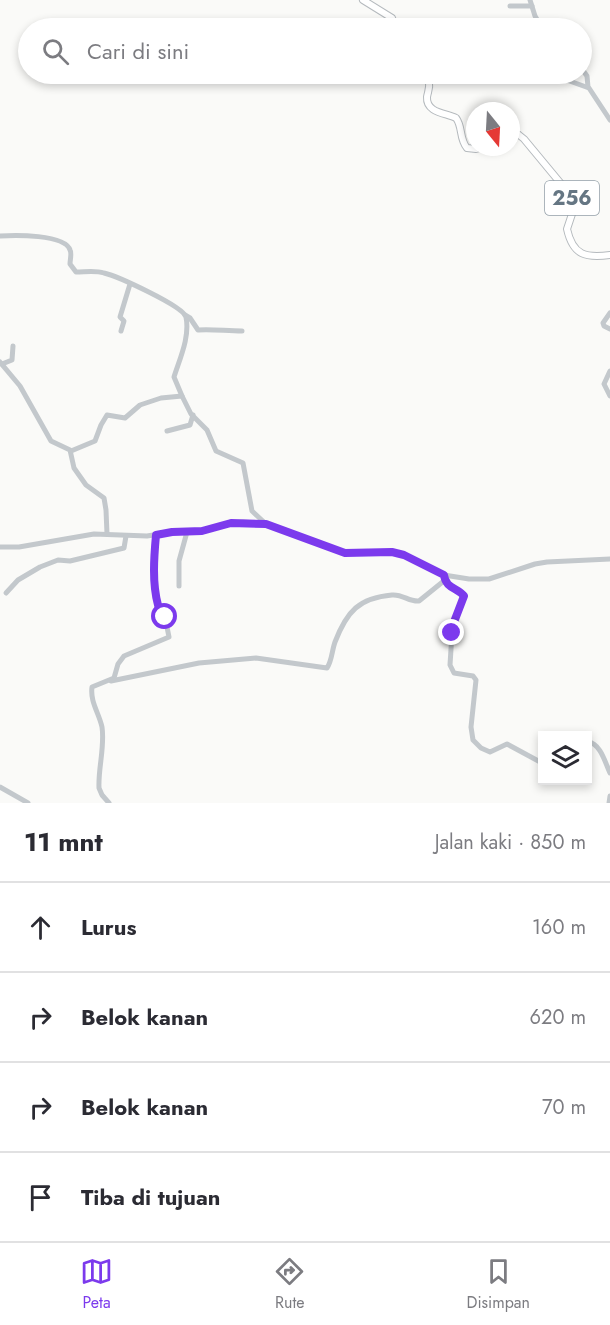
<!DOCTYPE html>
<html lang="id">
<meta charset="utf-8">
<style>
body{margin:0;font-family:Jost,sans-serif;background:#f2f2f3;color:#2b2b33}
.controls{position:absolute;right:18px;bottom:18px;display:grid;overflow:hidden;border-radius:0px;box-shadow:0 3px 9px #0003}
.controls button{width:54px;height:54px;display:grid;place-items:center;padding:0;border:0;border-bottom:2px solid #e1e1e2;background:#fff;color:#2b2b33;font:30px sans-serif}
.compass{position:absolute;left:466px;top:102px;width:54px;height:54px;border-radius:50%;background:#fff;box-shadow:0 3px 9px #0003;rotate:162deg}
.stop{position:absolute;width:18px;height:18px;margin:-14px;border:4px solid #7c3aed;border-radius:50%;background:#fff}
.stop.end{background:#7c3aed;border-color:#fff;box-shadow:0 2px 6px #0008}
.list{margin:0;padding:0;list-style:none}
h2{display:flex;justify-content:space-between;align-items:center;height:78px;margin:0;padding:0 24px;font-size:26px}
h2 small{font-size:20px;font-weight:400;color:#7c7c81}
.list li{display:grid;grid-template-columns:39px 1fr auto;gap:18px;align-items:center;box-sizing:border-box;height:90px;padding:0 24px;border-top:2px solid #e1e1e2}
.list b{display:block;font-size:22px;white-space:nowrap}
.list em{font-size:20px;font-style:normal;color:#7c7c81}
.icon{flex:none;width:33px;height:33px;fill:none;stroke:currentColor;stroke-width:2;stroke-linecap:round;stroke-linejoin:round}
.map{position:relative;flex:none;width:610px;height:803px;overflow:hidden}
.search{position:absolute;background:#fff;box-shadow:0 3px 9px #0003;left:18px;right:18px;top:18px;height:66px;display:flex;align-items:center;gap:15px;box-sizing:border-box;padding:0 21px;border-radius:33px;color:#7c7c81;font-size:22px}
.sheet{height:438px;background:#fff}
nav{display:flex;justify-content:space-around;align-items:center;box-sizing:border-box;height:84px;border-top:2px solid #e1e1e2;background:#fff;font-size:16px;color:#7c7c81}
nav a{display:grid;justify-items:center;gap:3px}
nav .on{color:#7c3aed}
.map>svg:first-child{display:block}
</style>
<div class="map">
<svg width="610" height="803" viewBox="0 0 610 803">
<rect width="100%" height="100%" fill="#fafaf8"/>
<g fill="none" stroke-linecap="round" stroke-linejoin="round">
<defs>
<g id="major">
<polyline points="363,0 392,18 396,28"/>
<path d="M 419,74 L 429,82 C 430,88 428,91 427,97 C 426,113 446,113 456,118 C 463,127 459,139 467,148 L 476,149 L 483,147"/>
<path d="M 511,133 L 519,135 L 524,139 L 572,197 L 574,208 L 567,229 C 573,256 586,258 610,255"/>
</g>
</defs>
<!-- major casing -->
<use href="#major" stroke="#b5babe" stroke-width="8"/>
<!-- minor -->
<g stroke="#c3c8cc" stroke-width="5">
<polyline points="530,0 535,16 542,28"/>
<polyline points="510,6 532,6"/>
<polyline points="582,69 587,76 588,87"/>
<polyline points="550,74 589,88 610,120"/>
<polyline points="574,206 595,199"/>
<path d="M 0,236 C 14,235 65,234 70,250 C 72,253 70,260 70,264 L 76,272 C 85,272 95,270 104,273 C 117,276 183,306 186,317 C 190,337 180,358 174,377 L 182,396"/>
<polyline points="610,313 603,323 604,326 610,329"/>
<path d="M 185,315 L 190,318 L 198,330 C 213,329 226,331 242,331"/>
<polyline points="121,331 124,321 120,317 130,284"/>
<polyline points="0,362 20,386 51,441 70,450 74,468 86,485 104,498 106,510 107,534"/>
<polyline points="2,364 12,360 13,346"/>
<polyline points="610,371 604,384 610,396"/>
<polyline points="167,431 190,425 193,415"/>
<polyline points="71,451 95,441 101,425 107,415 125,418 140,405 161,398 182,396 191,414 207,430 216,451 243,463 252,511 266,524"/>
<polyline points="0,547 19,547 94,534 147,536 172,532 196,532 231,523 243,522 266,524 345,553 400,553 444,575 469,579 489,579 535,564 547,562 610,559"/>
<polyline points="445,578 449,586 464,596 454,622 452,633 450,665 454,673 473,676 476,680 471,727 473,740 481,748 490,752 507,744 542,763"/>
<polyline points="179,586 179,561 187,532"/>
<polyline points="6,593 18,580 40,567 58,560 70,561 124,548 126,536"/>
<path d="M 111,681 L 199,663 L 256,658 L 327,668 C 332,661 332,650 335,642 C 347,611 359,598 392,595 C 403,594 409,602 419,601 L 445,580"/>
<path d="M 588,742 C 600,743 605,762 610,773"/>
<polyline points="0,787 28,803"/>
<path d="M 109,803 L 102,795 L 99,788 C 98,768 105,747 102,727 C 99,713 90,702 92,687 L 114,678 L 118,664 L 124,656 L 169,637 L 165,617 L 159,608 L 156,596 L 154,551 L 156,535"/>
<polyline points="609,803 610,796"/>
</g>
<!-- major -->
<use href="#major" stroke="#fff" stroke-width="6"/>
</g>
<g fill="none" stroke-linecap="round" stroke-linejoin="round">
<!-- route -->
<path stroke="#7c3aed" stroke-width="8" d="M 165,617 C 163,613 159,610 158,605 C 152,583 154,557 156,535 L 172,532 L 202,531 L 231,523 L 266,524 L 345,553 L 392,552 L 404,555 L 444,575 C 446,589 457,587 464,596 L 454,622 L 452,633"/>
</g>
<g text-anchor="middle" stroke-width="6" stroke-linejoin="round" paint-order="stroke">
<!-- shield labels -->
<rect fill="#fff" stroke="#939fa8" stroke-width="1.5" x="545" y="181" width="54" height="34" rx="4.5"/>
<g font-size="20" font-weight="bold" fill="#657683">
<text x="572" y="205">256</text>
</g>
</g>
</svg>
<div class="controls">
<button><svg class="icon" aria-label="layers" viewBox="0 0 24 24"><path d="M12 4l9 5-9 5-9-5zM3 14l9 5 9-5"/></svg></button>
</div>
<svg class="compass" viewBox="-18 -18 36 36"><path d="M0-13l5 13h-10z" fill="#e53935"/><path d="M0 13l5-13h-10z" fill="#7c7c81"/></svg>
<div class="stop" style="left:165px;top:617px"></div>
<div class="stop end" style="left:452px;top:633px"></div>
<div class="search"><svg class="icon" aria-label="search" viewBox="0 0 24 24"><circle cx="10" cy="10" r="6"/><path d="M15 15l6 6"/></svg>Cari di sini</div>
</div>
<section class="sheet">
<h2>11 mnt<small>Jalan kaki · 850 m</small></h2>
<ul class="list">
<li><svg class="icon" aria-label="ahead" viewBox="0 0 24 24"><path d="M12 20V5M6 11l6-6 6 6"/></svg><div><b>Lurus</b></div><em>160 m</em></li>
<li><svg class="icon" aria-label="right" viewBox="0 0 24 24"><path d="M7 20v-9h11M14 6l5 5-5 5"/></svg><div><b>Belok kanan</b></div><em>620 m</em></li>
<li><svg class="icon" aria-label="right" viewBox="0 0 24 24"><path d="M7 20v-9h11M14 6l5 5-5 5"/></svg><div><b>Belok kanan</b></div><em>70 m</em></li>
<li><svg class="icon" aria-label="arrive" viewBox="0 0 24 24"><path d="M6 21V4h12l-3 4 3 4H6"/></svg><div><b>Tiba di tujuan</b></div></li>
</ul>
</section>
<nav>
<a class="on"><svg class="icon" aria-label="map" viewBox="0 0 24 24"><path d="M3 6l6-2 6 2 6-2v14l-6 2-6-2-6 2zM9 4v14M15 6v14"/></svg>Peta</a>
<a><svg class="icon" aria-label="directions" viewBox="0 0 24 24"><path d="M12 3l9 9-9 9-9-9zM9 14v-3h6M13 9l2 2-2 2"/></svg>Rute</a>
<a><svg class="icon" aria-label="saved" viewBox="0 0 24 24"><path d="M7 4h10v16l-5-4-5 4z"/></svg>Disimpan</a>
</nav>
